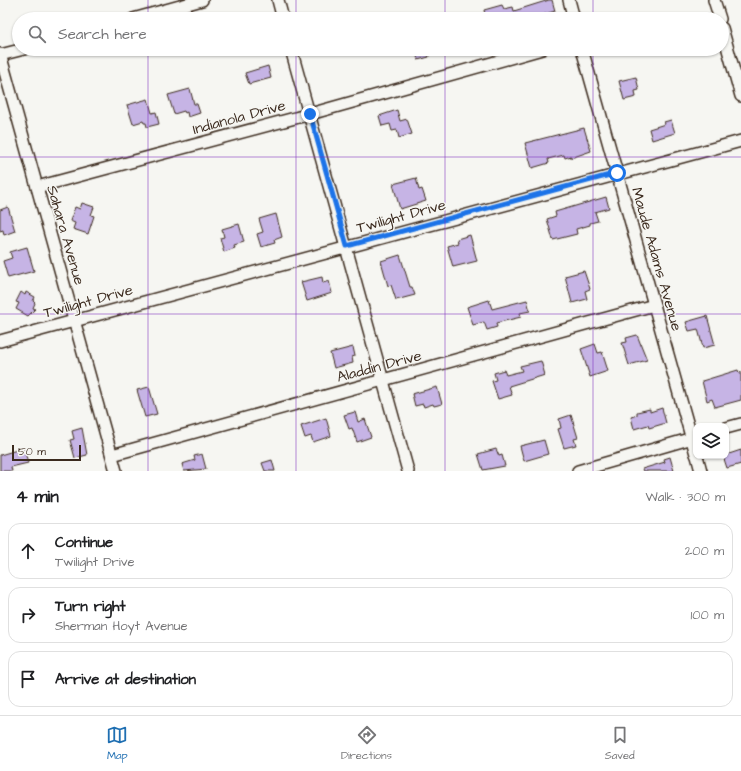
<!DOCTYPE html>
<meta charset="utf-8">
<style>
body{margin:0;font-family:"Architects Daughter",sans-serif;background:#f6f6f6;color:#202124}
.controls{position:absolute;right:12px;bottom:12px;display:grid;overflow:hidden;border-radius:8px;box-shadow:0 1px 3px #0004}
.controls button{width:36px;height:36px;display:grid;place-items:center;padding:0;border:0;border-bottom:1px solid #e0e0e0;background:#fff;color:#202124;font:20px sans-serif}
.scale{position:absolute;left:12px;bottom:10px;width:69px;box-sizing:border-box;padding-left:4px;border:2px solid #3b2a1e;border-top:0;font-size:11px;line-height:14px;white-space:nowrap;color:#3b2a1e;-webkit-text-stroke:3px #f6f6f2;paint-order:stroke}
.stop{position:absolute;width:12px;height:12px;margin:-9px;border:3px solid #1a73e8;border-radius:50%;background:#fff}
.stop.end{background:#1a73e8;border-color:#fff;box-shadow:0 1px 4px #0008}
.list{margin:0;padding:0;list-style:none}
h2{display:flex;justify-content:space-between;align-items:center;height:52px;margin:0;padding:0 16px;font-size:17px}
h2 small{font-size:13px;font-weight:400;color:#757577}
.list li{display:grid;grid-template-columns:26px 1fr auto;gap:12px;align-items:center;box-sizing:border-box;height:56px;margin:0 8px 8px;padding:0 8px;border:1px solid #e0e0e0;border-radius:12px}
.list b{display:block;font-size:15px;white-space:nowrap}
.list p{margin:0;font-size:13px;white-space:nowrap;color:#757577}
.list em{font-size:13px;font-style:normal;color:#757577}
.icon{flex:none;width:22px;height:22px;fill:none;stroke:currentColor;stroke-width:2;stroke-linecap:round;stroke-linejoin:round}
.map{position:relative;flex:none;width:741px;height:471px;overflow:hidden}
.search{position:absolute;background:#fff;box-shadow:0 1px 3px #0004;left:12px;right:12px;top:12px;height:44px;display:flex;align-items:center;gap:10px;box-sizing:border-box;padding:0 14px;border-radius:22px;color:#757577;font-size:15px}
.sheet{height:244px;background:#fff}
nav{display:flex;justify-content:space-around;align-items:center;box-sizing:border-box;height:56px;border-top:1px solid #e0e0e0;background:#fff;font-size:11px;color:#757577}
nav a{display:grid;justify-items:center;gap:2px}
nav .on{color:#1f6fb2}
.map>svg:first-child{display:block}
</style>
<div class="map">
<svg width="741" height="471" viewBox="0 0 741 471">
<rect width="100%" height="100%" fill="#f6f6f2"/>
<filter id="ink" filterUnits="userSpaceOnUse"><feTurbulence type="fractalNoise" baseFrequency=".025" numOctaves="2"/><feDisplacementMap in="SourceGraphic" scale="8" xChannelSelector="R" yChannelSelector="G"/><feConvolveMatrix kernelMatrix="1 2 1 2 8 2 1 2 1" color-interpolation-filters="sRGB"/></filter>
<g filter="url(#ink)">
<!-- building -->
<g fill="#c6b4e5" stroke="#3b2a1e">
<polygon points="549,0 552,0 555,11 536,17 537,19 486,19 484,10 502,5 504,9 513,7 514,11"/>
<polygon points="415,49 427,49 429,57 418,60"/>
<polygon points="268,66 271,78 249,84 245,73"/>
<polygon points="636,77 639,90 635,91 636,97 624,100 619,81"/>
<polygon points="190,89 194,104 197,104 200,113 188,117 187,112 185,113 184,111 174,114 168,95"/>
<polygon points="148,99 152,113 156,112 159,124 147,127 146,123 144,123 143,121 133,124 127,105"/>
<polygon points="397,110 400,121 407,119 412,134 399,138 397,130 392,131 390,124 382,126 379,116"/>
<polygon points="671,120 675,133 652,140 649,129 665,124 664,122"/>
<polygon points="584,128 591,151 571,158 571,156 565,158 564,155 548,159 549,163 532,168 525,143"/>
<polygon points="416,178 419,190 422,189 426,201 400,209 393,184"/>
<polygon points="606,197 609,208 595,212 598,221 590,223 590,225 576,229 577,234 553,240 547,219 556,216 555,212"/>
<polygon points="82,203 94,207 91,215 94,216 88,234 73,229 75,223 70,221 75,207 80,209"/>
<polygon points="8,207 15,231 4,235 3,230 0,231 0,210"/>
<polygon points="276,214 282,237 274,240 275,243 261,247 257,234 263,232 259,219"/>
<polygon points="239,224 244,242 234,245 235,248 224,252 220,238 224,237 222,229"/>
<polygon points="470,235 477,261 453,267 447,246 458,243 457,239"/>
<polygon points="27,247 34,271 8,278 3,261 12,258 10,252"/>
<polygon points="400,255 410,287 412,287 415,295 396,300 391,285 388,286 381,261"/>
<polygon points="584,271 590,289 585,291 587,299 572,303 565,276"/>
<polygon points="322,277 323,283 329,281 332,293 307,301 301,282"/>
<polygon points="21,292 25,295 26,292 35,297 33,301 35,303 33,308 35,309 28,316 16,309 19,303 16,302"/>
<polygon points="489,300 492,309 527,300 530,311 520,313 521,317 496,323 497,327 487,330 484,322 473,325 467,307"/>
<polygon points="707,316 715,345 703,348 698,329 689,331 686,322"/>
<polygon points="637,335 647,360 629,365 622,343 627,342 626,338"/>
<polygon points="595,344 598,353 602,352 608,371 590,377 581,349"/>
<polygon points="353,347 355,356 352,357 353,363 334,368 330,353"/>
<polygon points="541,361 545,375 509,386 512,395 498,399 492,381 496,380 494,373 504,370 506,375 522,371 520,366"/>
<polygon points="738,370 739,373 741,372 741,400 715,407 712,399 707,401 702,381"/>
<polygon points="149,387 157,414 145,417 137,390"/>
<polygon points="437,387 442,404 434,406 433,404 424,407 423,404 415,406 412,394"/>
<polygon points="662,408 666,423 649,428 648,425 634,429 631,417 637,415 637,412 650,409 650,412"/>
<polygon points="355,412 358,422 365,419 371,437 357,442 352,428 349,429 344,415"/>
<polygon points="571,415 578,438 574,439 576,445 564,448 558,429 561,428 559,419"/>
<polygon points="326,418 331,436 313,442 311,436 305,438 301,426"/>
<polygon points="82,428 87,455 75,458 70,440 74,439 72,431"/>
<polygon points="544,440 548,454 524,461 520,446"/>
<polygon points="24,448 28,463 11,467 12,471 0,471 0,455"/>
<polygon points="496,449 499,456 502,455 505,466 483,470 478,454"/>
<polygon points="741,450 741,464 727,468 723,456"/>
<polygon points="202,454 206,469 184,471 182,464 195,460 194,456"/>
<polygon points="670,457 674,471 643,471 642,469 665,462 664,459"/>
<polygon points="272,460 275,471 265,471 262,463"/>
</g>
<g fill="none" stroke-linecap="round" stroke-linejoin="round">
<defs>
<g id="minor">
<polyline points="278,0 283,19"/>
<polyline points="569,0 574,19"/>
<polyline points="714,0 720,19"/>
<polyline points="133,19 202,0"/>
<polyline points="722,28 741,96"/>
<polyline points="291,49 408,471"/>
<polyline points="582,49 696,454"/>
<polyline points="0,54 116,471"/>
<polyline points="0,55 24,49"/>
<polyline points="37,187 310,114 542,49"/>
<polyline points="0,341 741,141"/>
<polyline points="726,428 741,424"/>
<polyline points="112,455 654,305"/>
<polyline points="697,456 701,471"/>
<polyline points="578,471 696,437"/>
</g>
</defs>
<!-- minor casing -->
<use href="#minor" stroke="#3b2a1e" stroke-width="14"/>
<!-- minor -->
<use href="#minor" stroke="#f6f6f2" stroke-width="11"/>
</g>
</g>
<g fill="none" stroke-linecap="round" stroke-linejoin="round" filter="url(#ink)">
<!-- route -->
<polyline stroke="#1a73e8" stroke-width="5" points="310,114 347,246 617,173"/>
</g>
<!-- grid -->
<path fill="none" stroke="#7b2cbf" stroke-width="1" stroke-opacity="0.55" d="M 148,0 L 148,19M 296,0 L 296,19M 445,0 L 445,19M 593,0 L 593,19M 148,49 L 148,471M 296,49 L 296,471M 445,49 L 445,471M 593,49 L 593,471M 0,157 L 741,157M 0,314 L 741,314"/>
<g text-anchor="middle" stroke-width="3" stroke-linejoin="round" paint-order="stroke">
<!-- street labels -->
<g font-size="15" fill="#3b2a1e" stroke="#f6f6f2">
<text transform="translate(239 117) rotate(-15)" y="5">Indianola Drive</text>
<text transform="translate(401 216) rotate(-15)" y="5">Twilight Drive</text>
<text transform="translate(66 235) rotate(74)" y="5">Sahara Avenue</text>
<text transform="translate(657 259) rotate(74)" y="5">Maude Adams Avenue</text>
<text transform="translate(88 301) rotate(-15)" y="5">Twilight Drive</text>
<text transform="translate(379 366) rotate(-15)" y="5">Aladdin Drive</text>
</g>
</g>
</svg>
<div class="controls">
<button><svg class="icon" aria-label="layers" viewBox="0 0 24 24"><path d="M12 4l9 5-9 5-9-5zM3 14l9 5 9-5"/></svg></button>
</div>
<div class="scale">50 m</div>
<div class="stop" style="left:617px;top:173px"></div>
<div class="stop end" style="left:310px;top:114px"></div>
<div class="search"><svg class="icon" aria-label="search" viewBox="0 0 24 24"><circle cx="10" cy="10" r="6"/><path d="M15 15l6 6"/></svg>Search here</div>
</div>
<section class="sheet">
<h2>4 min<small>Walk · 300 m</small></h2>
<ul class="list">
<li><svg class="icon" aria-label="ahead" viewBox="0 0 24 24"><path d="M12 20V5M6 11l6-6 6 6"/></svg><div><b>Continue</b><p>Twilight Drive</p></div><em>200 m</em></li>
<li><svg class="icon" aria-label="right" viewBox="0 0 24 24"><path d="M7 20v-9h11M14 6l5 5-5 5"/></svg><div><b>Turn right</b><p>Sherman Hoyt Avenue</p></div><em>100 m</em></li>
<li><svg class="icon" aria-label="arrive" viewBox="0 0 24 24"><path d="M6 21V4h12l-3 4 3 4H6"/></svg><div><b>Arrive at destination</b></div></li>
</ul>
</section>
<nav>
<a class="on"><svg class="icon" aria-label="map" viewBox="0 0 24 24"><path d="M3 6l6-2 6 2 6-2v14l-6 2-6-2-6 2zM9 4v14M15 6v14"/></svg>Map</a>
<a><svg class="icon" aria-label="directions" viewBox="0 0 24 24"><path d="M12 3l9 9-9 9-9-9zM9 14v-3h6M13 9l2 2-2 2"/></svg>Directions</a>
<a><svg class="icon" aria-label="saved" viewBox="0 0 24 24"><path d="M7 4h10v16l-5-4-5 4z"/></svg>Saved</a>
</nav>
